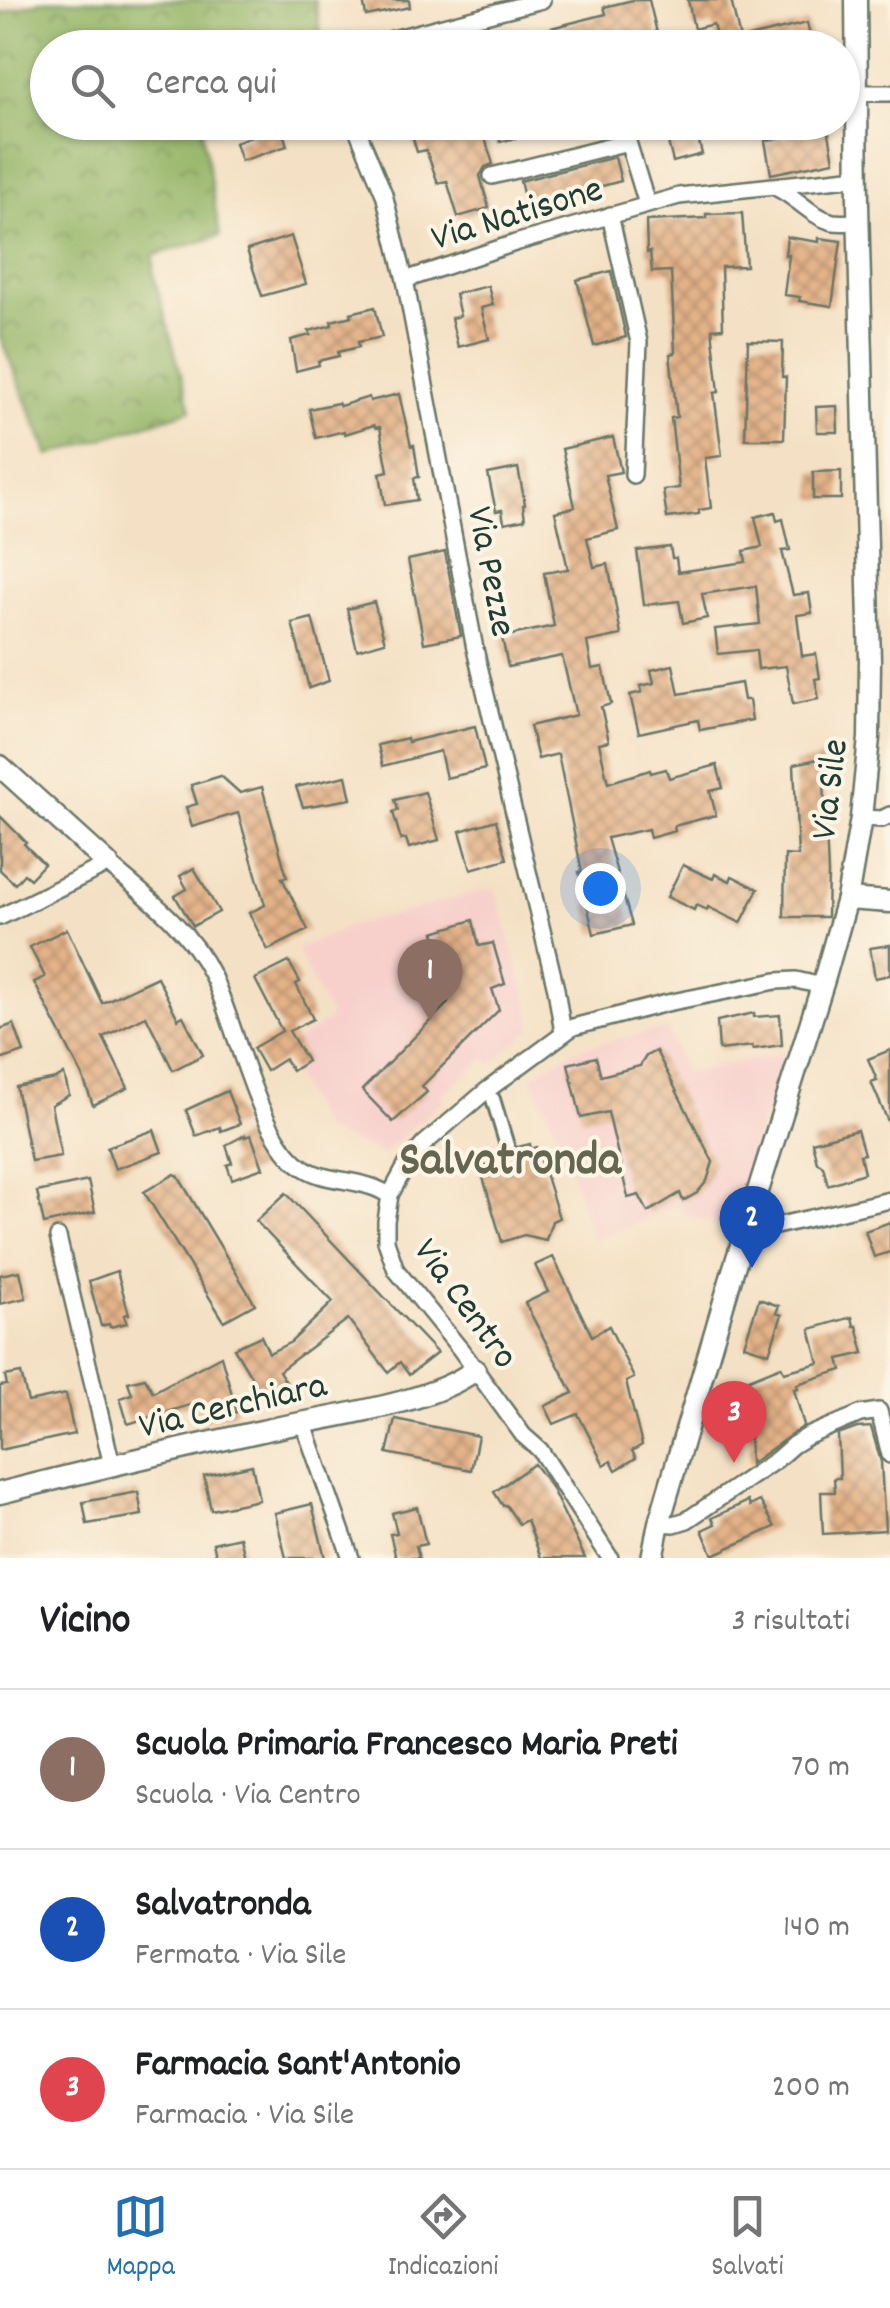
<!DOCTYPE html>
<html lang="it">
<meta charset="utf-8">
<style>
body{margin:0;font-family:Dekko,sans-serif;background:#f2f2f2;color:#202124}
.you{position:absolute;left:600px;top:888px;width:35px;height:35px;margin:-25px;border:8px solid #fff;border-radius:50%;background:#1a73e8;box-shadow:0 0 0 15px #1a73e833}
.badge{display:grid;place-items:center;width:65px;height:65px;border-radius:50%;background:#1f6fb2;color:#fff;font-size:32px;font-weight:700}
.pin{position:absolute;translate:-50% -82px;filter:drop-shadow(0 2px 5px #0008)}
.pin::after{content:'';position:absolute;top:52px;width:35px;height:30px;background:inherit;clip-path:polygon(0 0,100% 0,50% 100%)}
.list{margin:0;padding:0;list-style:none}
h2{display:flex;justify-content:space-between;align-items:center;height:130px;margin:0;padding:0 40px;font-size:42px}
h2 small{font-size:32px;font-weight:400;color:#757577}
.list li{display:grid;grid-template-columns:65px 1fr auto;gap:30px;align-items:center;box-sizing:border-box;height:160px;padding:0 40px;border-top:2px solid #e0e0e0}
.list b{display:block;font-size:38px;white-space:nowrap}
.list p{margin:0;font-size:32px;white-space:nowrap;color:#757577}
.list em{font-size:32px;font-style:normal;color:#757577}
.icon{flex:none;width:55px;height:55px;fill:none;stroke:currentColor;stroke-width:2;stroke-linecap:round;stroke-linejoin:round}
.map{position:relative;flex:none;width:890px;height:1558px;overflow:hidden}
.search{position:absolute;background:#fff;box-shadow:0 2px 8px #0004;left:30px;right:30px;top:30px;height:110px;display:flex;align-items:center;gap:25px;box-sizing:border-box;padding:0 35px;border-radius:55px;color:#757577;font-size:38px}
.sheet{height:610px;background:#fff}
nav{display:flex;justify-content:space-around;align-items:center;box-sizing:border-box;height:140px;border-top:2px solid #e0e0e0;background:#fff;font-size:28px;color:#757577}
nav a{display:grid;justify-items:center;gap:5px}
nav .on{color:#1f6fb2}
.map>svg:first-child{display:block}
</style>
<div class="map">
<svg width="890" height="1558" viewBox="0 0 890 1558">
<defs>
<pattern id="forest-crowns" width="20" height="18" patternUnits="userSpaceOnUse" patternTransform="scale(2.5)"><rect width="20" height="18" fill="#96b669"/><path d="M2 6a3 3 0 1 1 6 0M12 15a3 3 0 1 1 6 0" fill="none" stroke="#7a9557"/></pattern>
<pattern id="building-cross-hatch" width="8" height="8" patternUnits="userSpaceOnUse" patternTransform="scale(2.5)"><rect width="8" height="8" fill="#e4b288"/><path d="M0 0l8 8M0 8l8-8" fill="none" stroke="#b89270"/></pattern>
</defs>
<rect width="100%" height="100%" fill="#fcf5e5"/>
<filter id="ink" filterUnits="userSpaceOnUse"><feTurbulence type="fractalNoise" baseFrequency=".01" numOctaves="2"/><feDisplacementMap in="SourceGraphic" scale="20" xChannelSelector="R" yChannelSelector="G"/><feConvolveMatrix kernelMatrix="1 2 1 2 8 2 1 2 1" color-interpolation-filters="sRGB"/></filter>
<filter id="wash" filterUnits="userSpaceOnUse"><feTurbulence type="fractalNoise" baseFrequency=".0048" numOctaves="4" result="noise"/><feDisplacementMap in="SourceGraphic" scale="40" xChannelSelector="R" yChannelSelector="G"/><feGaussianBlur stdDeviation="2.25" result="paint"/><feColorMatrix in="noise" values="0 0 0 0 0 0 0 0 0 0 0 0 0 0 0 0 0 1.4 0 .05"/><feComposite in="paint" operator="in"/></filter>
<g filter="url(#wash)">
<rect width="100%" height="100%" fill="#f4e1c5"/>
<!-- built -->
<g fill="#f7d0cc">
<polygon points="495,888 529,1006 532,1026 531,1030 492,1063 486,1058 442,1093 442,1102 383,1154 322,1130 292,1071 307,1061 296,1042 331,1019 296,949 350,926"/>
<polygon points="667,1028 685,1073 784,1053 729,1228 684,1214 679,1204 593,1241 562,1142 531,1076 563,1056 584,1047"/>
</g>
<!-- forest -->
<polygon fill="url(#forest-crowns)" stroke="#5a7a4e" stroke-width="2.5" points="45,0 315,0 323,47 48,48 48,122 223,123 202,130 220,236 154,255 153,273 191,410 49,456 0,337 0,14"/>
<g id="blocks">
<!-- building -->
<g fill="url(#building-cross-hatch)">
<polygon points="363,0 409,0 410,7 366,16"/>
<polygon points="633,0 649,0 658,37 616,48 519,48 518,42 552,33 551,28 606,14 604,7"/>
<polygon points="688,0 731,0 740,39 807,23 813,48 719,48 713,24 694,29"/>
<polygon points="247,122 280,122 287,146 241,161 235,143 251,136"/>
<polygon points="417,122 441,122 446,140 483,132 493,164 485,167 480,176 489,208 458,217 447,181 438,183 426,150 417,152 409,125"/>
<polygon points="496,122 553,122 554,128 500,142"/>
<polygon points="663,122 699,122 703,139 699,142 702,154 673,162"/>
<polygon points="786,122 827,122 834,161 771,174 765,141 788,136"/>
<polygon points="615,157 621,181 526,206 520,181"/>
<polygon points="742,213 746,266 721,267 723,328 712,329 719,392 714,393 722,456 705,458 711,508 699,510 699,514 667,518 663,490 679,488 671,418 677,417 670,354 675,353 671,271 652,272 650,252 647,253 646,221 706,218 706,214"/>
<polygon points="291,236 306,284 262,296 247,250"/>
<polygon points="787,237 819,242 819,238 841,241 832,306 799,301 800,297 784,295 789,255 785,255"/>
<polygon points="611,271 626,337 594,346 577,280"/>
<polygon points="488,286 493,305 481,308 489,339 458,347 451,318 460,316 455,294"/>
<polygon points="375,307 382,337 358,342 359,347 338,352 339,356 318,361 319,365 296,371 291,340 311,335 309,331 332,325 331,321 352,316 351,313"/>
<polygon points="748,341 783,342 782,377 786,377 784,439 745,439"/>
<polygon points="399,394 411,446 414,445 419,477 414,478 417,500 385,505 380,473 388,471 380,427 376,428 374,425 345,434 344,431 316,438 309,409 338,403 340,406 369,397 370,401"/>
<polygon points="837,406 838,432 817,432 816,407"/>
<polygon points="613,437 621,472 605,475 618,530 587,538 594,567 608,564 621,635 587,642 592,669 603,667 611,704 601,707 609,741 599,743 608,783 650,770 651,773 666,769 669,778 717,765 723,788 710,791 716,815 674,826 675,831 650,838 648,829 607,838 632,925 594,934 579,872 582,872 558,754 538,759 530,726 576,715 562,656 508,667 502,637 554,626 544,573 568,569 555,512 575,507 562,449"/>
<polygon points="518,468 525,504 523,505 525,519 504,523 502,510 496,511 488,474"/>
<polygon points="841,471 841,499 813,499 813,472"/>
<polygon points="775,512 777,521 783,519 790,550 782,551 793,595 809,593 812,613 797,615 802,656 816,654 820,678 815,679 819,699 793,704 786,666 758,669 756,650 718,654 715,629 760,624 756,586 702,594 707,618 683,623 679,601 644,605 637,551 670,547 672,558 676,558 678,572 746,562 744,551 762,547 755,517"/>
<polygon points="445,552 461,636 424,643 408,560"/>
<polygon points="374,602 385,642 357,650 347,609"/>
<polygon points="312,618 329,681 309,688 292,623"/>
<polygon points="673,665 679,694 741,683 744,700 749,700 752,720 700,730 698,720 639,733 630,695 642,692 640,686 654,683 651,670"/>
<polygon points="475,726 485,769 446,778 440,751 383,766 378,745 407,738 408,742"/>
<polygon points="823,758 828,874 827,917 784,917 785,855 798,856 794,764"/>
<polygon points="221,776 240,793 262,787 287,877 282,878 308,930 268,950 249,913 265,905 238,813 192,827 186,807 197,804 191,785"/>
<polygon points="346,776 351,799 303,807 296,787"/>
<polygon points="425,792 439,840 409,848 406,839 401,840 393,812 398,810 395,800"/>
<polygon points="0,816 26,842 24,844 44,864 30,879 24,874 15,884 0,870"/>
<polygon points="496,820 507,859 471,869 460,831"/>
<polygon points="683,865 713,879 715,874 730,881 732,876 758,889 741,923 708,907 707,910 696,905 694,910 667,897"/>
<polygon points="194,868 219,912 193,926 175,896 187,889 180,876"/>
<polygon points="473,920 479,946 493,943 505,984 492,989 499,1010 422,1086 427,1092 393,1122 362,1090 447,1004 451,994 434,932"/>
<polygon points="67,929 102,1003 157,977 178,1019 183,1016 203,1055 173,1070 146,1016 103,1037 128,1088 93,1105 82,1075 34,982 45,977 30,947"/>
<polygon points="890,945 890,975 875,978 870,948"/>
<polygon points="289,962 300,982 296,984 313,1019 289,1031 307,1061 292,1071 285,1059 266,1071 253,1048 282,1031 255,979"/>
<polygon points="754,1013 754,1017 780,1015 782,1045 753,1049 752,1046 719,1050 717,1021"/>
<polygon points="14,1024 24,1052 0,1060 0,1029"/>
<polygon points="890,1050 890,1126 871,1082 877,1080 868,1059"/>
<polygon points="656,1051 713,1162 707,1181 697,1193 683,1201 680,1193 648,1212 639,1195 628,1198 608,1112 581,1118 568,1064 596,1057 601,1076 640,1066 646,1056"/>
<polygon points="64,1074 69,1095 51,1105 61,1156 31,1161 16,1087 56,1079"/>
<polygon points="227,1091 240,1124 221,1131 220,1127 196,1136 186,1110"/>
<polygon points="154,1130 162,1152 115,1169 107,1147"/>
<polygon points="857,1130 864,1154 860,1155 864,1173 828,1185 823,1166 817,1162 812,1142"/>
<polygon points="245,1135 245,1137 251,1135 263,1168 232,1179 227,1165 232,1163 226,1145"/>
<polygon points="530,1144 531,1149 537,1147 559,1218 552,1221 546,1240 524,1235 502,1242 480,1167 494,1163 492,1158 501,1156 512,1158 516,1155 518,1147"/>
<polygon points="175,1174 178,1176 255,1304 224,1321 144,1192"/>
<polygon points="88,1181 95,1212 44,1224 37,1192"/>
<polygon points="286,1193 437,1353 409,1375 400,1362 388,1372 348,1319 279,1371 289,1387 266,1401 234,1348 261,1336 269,1353 291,1342 333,1302 256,1221"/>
<polygon points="890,1222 890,1252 874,1257 865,1231"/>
<polygon points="553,1257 592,1336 609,1326 634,1378 626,1382 642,1445 632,1451 636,1458 616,1470 611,1461 604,1465 578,1414 554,1424 545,1406 573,1393 525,1303 548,1292 535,1265"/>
<polygon points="20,1271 26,1298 0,1304 0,1275"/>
<polygon points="117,1271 129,1314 124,1315 127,1323 110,1327 109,1324 101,1326 89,1281"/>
<polygon points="759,1299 779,1306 776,1313 782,1315 769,1353 744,1345"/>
<polygon points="852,1317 854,1326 857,1326 864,1353 839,1359 842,1370 797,1384 798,1388 794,1389 804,1426 750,1464 749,1414 746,1414 744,1381 781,1366 784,1372 819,1363 810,1329"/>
<polygon points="221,1356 237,1412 201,1422 196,1403 128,1424 120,1398 132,1394 128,1382 145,1378 153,1392"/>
<polygon points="21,1373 28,1402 66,1394 74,1434 0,1450 0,1386 7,1385 5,1376"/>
<polygon points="395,1419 478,1436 471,1470 387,1453"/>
<polygon points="871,1427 881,1462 885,1530 823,1534 821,1492 835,1492 834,1478 840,1478 838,1435 857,1428"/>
<polygon points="534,1464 551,1487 585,1558 541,1558 527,1520 519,1524 506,1505 503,1506 494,1492"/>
<polygon points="252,1465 259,1500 211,1510 204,1476"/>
<polygon points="138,1492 142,1515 87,1524 83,1502"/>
<polygon points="748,1501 750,1506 760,1501 775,1527 713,1555 702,1530 715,1524 712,1518"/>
<polygon points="312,1504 325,1558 286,1558 275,1513"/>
<polygon points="417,1507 426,1544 416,1546 419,1558 396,1558 390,1534 397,1533 392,1513"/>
<polygon points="240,1537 245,1558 217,1558 213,1543"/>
</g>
</g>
</g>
<g filter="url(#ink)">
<use href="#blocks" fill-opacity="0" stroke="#6a7667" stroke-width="2.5"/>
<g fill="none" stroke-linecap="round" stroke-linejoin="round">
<defs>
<polyline id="pedestrian" points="493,1099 508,1149"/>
<g id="minor">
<polyline points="359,48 542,0"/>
<polyline points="857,93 890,93"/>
<polyline points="354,122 384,194 405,280 475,649 556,989 563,1033"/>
<polyline points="492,176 628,142 647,204"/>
<path d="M 775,187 C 796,196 811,217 833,222 C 841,223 850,222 859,222"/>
<polyline points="610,215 639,342 633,475"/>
<polyline points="405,280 515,243 679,196 858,177"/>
<polyline points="861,818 882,819 890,815"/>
<path d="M 0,917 L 108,864 C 147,897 189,928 212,975 C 236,1024 257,1130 297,1163 C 319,1181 344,1178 369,1186 C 377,1188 383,1192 390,1195"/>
<polyline points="745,1233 890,1200"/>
<polyline points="58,1237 112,1465"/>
<polyline points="303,1422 351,1558"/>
<polyline points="659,1523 674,1524 687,1520 776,1460 793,1445 808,1436 860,1414 879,1411 890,1455"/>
<polyline points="610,1558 540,1450 523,1435 461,1350 396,1270 386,1241 386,1221 390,1195 407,1164 424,1144 486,1091 573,1027 667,1003 776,981 796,980 822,986"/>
</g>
<g id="tertiary">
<polyline points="0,766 108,864"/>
<polyline points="847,899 890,902"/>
<path d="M 0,1493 C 87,1471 175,1450 262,1431 C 321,1417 428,1406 475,1370"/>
<polyline points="652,1558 659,1523 733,1271 824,980 847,899 861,818 869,738 870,661 858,205 856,0"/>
</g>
</defs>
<!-- pedestrian casing -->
<use href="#pedestrian" stroke="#6a7667" stroke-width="18"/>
<!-- minor casing -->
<use href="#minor" stroke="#6a7667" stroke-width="20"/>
<!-- tertiary casing -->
<use href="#tertiary" stroke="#6a7667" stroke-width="25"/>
<!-- pedestrian -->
<use href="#pedestrian" stroke="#fff" stroke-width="12"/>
<!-- minor -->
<use href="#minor" stroke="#fff" stroke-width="15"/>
<!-- tertiary -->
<use href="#tertiary" stroke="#fff" stroke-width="20"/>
</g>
</g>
<g text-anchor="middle" stroke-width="8" stroke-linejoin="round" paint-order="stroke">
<!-- street labels -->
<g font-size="38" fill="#1f3d34" stroke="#fcf5e5">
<text transform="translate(516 211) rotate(-17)" y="13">Via Natisone</text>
<text transform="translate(494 571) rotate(79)" y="13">Via Pezze</text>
<text transform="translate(827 789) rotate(-83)" y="13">Via Sile</text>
<text transform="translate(468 1302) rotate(54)" y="13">Via Centro</text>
<text transform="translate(232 1403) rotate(-13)" y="13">Via Cerchiara</text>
</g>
<!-- district labels -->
<g font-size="48" font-weight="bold" fill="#646651" stroke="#fcf5e5">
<text x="510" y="1173">Salvatronda</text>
</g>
</g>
</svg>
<div class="you"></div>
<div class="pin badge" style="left:430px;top:1021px;background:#8d6e63">1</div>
<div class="pin badge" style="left:752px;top:1268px;background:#1a4fb4">2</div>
<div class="pin badge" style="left:734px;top:1463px;background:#e0444e">3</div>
<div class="search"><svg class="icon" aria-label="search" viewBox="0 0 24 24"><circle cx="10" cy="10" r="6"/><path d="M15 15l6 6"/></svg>Cerca qui</div>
</div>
<section class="sheet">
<h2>Vicino<small>3 risultati</small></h2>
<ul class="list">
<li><span class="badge" style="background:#8d6e63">1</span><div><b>Scuola Primaria Francesco Maria Preti</b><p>Scuola · Via Centro</p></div><em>70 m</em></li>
<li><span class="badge" style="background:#1a4fb4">2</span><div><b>Salvatronda</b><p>Fermata · Via Sile</p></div><em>140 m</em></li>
<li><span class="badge" style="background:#e0444e">3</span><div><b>Farmacia Sant'Antonio</b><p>Farmacia · Via Sile</p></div><em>200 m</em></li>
</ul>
</section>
<nav>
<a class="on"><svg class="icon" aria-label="map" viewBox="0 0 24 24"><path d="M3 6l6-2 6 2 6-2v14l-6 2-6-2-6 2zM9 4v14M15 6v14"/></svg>Mappa</a>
<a><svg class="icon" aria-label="directions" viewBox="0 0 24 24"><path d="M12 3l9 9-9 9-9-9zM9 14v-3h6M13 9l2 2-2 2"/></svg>Indicazioni</a>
<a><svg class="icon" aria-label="saved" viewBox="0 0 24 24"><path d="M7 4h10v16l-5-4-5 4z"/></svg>Salvati</a>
</nav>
